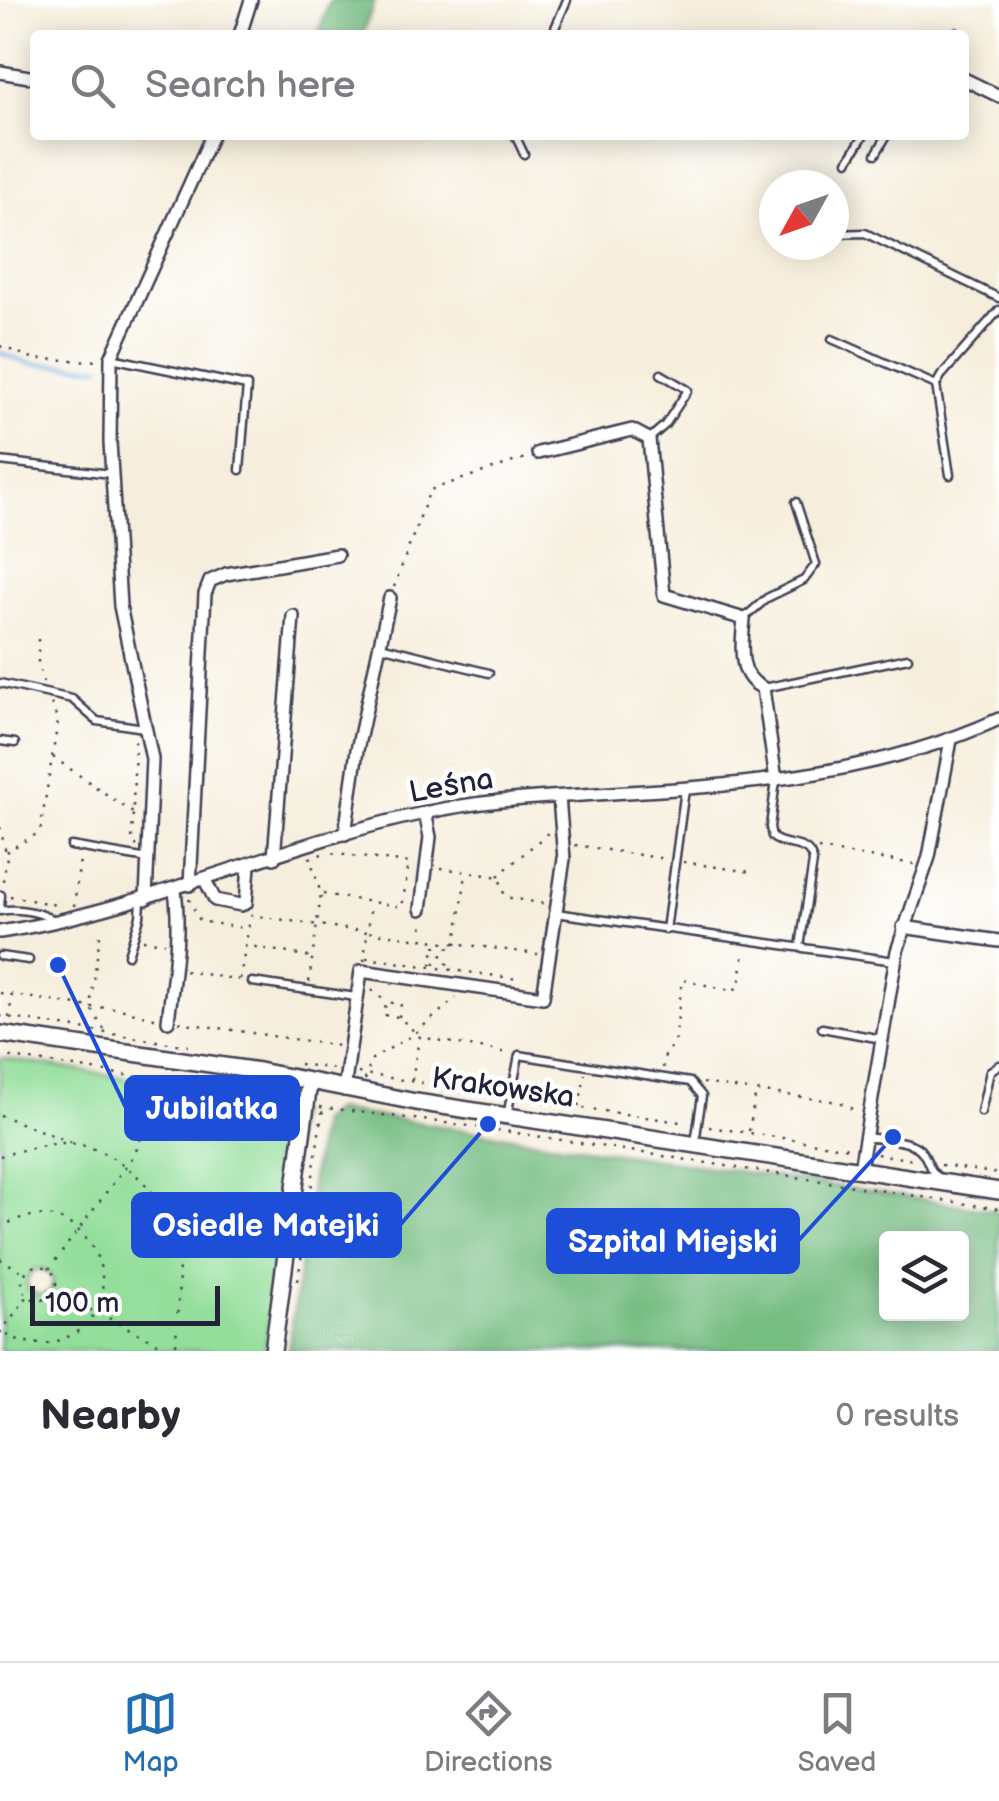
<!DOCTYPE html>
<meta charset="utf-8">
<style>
body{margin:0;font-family:"Balsamiq Sans",sans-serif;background:#f2f2f3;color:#2b2b33}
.controls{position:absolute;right:30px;bottom:30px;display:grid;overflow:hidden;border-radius:10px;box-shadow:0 5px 25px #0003}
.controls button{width:90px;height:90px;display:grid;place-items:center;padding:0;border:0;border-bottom:2px solid #e1e1e2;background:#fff;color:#2b2b33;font:50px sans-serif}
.compass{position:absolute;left:759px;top:170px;width:90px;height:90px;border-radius:50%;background:#fff;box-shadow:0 5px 25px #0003;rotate:230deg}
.scale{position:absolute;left:30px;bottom:25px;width:190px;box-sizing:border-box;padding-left:10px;border:5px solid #22223b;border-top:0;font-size:28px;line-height:35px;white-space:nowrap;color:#22223b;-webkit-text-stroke:8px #fff;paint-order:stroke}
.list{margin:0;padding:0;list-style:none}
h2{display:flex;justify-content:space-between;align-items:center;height:130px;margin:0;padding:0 40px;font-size:42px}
h2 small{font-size:32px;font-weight:400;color:#7c7c81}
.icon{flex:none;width:55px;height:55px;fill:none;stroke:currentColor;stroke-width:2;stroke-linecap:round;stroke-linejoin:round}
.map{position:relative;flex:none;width:999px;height:1351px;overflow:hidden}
.search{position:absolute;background:#fff;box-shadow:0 5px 25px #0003;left:30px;right:30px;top:30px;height:110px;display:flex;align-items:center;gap:25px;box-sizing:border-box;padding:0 35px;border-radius:10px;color:#7c7c81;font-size:38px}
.sheet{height:310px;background:#fff}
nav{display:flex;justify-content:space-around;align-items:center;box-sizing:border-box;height:140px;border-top:2px solid #e1e1e2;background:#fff;font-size:28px;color:#7c7c81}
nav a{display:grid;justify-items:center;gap:5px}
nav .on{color:#1f6fb2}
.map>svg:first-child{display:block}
</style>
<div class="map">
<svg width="999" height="1351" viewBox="0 0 999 1351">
<rect width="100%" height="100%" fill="#fff"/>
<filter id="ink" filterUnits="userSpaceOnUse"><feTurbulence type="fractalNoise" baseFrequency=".01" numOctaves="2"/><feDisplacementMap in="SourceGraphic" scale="20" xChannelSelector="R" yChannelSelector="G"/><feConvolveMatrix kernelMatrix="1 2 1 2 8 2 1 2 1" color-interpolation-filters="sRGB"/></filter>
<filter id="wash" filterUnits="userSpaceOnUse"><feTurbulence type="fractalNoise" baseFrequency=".0048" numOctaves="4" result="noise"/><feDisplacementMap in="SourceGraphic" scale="40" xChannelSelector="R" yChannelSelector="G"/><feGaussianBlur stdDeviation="2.25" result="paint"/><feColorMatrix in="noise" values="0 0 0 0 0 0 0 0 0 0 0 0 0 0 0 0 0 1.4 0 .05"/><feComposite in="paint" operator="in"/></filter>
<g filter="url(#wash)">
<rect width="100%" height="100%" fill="#f6eedc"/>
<!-- green -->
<path fill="#93de9a" stroke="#5a806a" stroke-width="2.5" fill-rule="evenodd" d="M 0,1058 L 262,1099 L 296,1112 L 265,1351 L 0,1351 ZM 43,1269 L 51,1275 L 53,1285 L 48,1293 L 37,1295 L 28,1288 L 27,1279 L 34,1270 Z"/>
<!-- forest -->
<g fill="#76bd82" stroke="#4c705e" stroke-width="2.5" fill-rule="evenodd">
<polygon points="330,0 375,0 362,35 318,35"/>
<path d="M 335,1110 L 999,1211 L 999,1351 L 288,1351 L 320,1122 ZM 886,1238 L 962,1238 L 962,1314 L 886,1314 Z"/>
</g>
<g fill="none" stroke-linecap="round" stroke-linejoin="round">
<!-- stream -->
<polyline stroke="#6da9df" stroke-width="4" points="0,353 31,364 101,367"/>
</g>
</g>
<g filter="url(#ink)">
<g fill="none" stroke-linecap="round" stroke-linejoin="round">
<defs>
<g id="service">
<polyline points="552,35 567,0"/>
<polyline points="954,35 956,32"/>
<polyline points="515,135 524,154"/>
<polyline points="876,154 887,135"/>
<polyline points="848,161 864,135"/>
<polyline points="764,216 774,220"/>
<polyline points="834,234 865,233 999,298"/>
<polyline points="832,339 936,385"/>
<polyline points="111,358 247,386 240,470"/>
<polyline points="650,438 665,425 688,390 661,374"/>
<polyline points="0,461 111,474"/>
<polyline points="950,475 936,385 941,376 999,310"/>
<polyline points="744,618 767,598 804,580 816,564 796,502"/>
<polyline points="380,646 489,673"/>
<polyline points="0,683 72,699 97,721 144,728"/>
<polyline points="764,688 908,658"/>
<polyline points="0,741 15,743"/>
<path d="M 776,780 L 770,827 L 772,837 C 786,849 809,839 813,862 L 800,947"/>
<polyline points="71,846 148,859"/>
<polyline points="0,907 1,895"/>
<path d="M 0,911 C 16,908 37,911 52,919"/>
<polyline points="556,913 895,961"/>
<polyline points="666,930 685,789"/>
<polyline points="128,955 140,917 141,901"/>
<polyline points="0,956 29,960"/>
<polyline points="252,982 356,997"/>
<polyline points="822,1028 882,1039"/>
<polyline points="981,1112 990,1071 999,1065"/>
<polyline points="507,1116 519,1055 690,1082 702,1096 695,1143"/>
<path d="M 866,1137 C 881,1140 914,1139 922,1152 C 931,1164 926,1167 940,1179"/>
</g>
<g id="minor">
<polyline points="240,35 251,0"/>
<polyline points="0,72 35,78"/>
<polyline points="964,79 999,96"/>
<path d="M 538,453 L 632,430 L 649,439 L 664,595 L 744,619 C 742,643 736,676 763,688 L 776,780"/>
<polyline points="345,834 357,750 390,598"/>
<polyline points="274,858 293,616"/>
<polyline points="205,880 215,900 241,905 246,903 249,866"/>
<polyline points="190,885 205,594 210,581 226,574 337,555"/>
<polyline points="146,899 152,759 120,606 110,442 111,358 212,135"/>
<polyline points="421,909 430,837 425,812"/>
<polyline points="903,927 999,941"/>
<path d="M 0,932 C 146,909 280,844 424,813 C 491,798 560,797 628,792 C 754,785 883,772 999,719"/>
<path d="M 168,1021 C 173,978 181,933 175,890"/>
<polyline points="344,1090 361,971 543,997 564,859 559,797"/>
<polyline points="860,1169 897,951 929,857 951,740"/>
</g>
<g id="tertiary">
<polyline points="0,1034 259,1071 416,1102 999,1191"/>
<polyline points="273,1351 309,1083"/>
</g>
</defs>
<!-- service casing -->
<use href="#service" stroke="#424153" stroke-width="11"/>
<!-- minor casing -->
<use href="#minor" stroke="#424153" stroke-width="16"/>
<!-- tertiary casing -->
<use href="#tertiary" stroke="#424153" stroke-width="20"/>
<!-- path -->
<g stroke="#424153" stroke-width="2.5" stroke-dasharray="2.5 8" stroke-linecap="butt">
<polyline points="0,346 35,359 101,361"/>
<polyline points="394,587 430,490 528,457"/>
<polyline points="38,639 38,663 43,682"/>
<polyline points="135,741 132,841 137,846"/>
<polyline points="53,757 133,813"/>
<polyline points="0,827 7,857 2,886"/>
<polyline points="575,845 666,859"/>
<polyline points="818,849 914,864"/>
<polyline points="6,852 40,832 58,721 51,703"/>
<polyline points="683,862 751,872"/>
<polyline points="441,868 499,877 505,897 545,904"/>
<polyline points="498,876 549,832"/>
<polyline points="323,894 402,907 409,863 328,853"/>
<polyline points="10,896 62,906"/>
<polyline points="189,899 200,921 248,929"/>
<polyline points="74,906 80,859"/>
<polyline points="250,915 367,932 371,904"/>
<polyline points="422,928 423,919"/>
<polyline points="100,935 90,1007 116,1008 158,1019"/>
<polyline points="143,940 165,943"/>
<polyline points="456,944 466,874"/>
<polyline points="244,945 311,957"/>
<polyline points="435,945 450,968"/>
<polyline points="366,958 518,979"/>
<polyline points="364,961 367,932 538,954"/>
<polyline points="434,964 452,944"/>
<polyline points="431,965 434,949"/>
<polyline points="185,971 241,980"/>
<polyline points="240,979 250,918"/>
<polyline points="309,982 321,894 310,858 325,853"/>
<polyline points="372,990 385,1001"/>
<polyline points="0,993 90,1007 105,1031"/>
<polyline points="0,1016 188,1046"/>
<polyline points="399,1017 401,1004 386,1002 384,1015 399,1017 420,1037 508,1053"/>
<polyline points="9,1018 12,996"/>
<polyline points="179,1022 339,1046"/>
<polyline points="0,1055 156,1080"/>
<polyline points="299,1064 336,1069"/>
<polyline points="663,1068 665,1054 675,1043 682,980 734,991 740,981 744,951"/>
<polyline points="358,1073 499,1095"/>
<polyline points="365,1080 372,1059 414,1034 456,998"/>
<polyline points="412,1080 419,1039"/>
<polyline points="703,1083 754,1091"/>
<polyline points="521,1099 687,1123"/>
<polyline points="155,1104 184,1111 212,1102 279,1106 289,1103"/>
<polyline points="579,1106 585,1074"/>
<polyline points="320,1107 485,1128 999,1209"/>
<polyline points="0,1115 75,1144"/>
<polyline points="709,1127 850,1148"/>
<polyline points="749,1131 756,1091 839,1102 858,1112"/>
<polyline points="877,1154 914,1160"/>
<path d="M 0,1156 C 24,1150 52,1140 76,1144 C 122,1152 168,1197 176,1242 C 182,1277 176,1316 176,1351"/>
<polyline points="941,1165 999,1174"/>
<path d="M 0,1228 C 85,1174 148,1309 60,1340 C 39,1348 18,1342 0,1331"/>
<polyline points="0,1259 23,1272"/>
<circle cx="39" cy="1283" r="17"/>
<polyline points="49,1269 135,1154 153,1104 158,1080 293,1102"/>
<polyline points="298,1280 322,1113 327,1108"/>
<polyline points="54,1291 68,1305 95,1311 173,1351"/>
<polyline points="0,1333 27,1297"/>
</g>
<!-- service -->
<use href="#service" stroke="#fff" stroke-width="6"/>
<!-- minor -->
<use href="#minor" stroke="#fff" stroke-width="11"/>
<!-- tertiary -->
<use href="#tertiary" stroke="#fff" stroke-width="15"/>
</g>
</g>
<g text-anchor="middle" stroke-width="9" stroke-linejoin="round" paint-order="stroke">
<!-- street labels -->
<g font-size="30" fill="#22223b" stroke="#fff">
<text transform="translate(451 785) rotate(-10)" y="10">Leśna</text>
<text transform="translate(503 1087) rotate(8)" y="10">Krakowska</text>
</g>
</g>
<!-- callouts -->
<path fill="none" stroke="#1d4ed8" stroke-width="4" d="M58 965L126 1108M488 1124L400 1225M893 1137L798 1241"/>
<g fill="#1d4ed8" stroke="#fff" stroke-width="4">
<circle cx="58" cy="965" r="10"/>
<circle cx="488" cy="1124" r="10"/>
<circle cx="893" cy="1137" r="10"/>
</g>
<g fill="#1d4ed8" stroke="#1d4ed8" stroke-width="4">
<rect x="126" y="1077" width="172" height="62" rx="10"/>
<rect x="133" y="1194" width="267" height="62" rx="10"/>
<rect x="548" y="1210" width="250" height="62" rx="10"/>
</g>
<g font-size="32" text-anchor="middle" font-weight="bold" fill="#fff">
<text x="212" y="1119">Jubilatka</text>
<text x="266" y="1236">Osiedle Matejki</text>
<text x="673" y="1252">Szpital Miejski</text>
</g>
</svg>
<div class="controls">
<button><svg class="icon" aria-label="layers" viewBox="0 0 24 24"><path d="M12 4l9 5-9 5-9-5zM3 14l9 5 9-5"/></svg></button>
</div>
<svg class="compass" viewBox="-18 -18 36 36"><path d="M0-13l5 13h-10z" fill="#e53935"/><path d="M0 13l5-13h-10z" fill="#7c7c81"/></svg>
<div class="scale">100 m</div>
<div class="search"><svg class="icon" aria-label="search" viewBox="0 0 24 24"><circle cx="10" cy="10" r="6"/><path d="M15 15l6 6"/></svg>Search here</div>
</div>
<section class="sheet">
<h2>Nearby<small>0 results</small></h2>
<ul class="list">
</ul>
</section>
<nav>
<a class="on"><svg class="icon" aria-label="map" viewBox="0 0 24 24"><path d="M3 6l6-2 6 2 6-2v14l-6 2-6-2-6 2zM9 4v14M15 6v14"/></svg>Map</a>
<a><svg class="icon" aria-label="directions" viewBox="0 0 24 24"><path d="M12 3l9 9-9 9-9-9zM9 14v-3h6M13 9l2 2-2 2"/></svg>Directions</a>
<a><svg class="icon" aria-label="saved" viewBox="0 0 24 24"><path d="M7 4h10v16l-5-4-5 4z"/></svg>Saved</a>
</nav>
